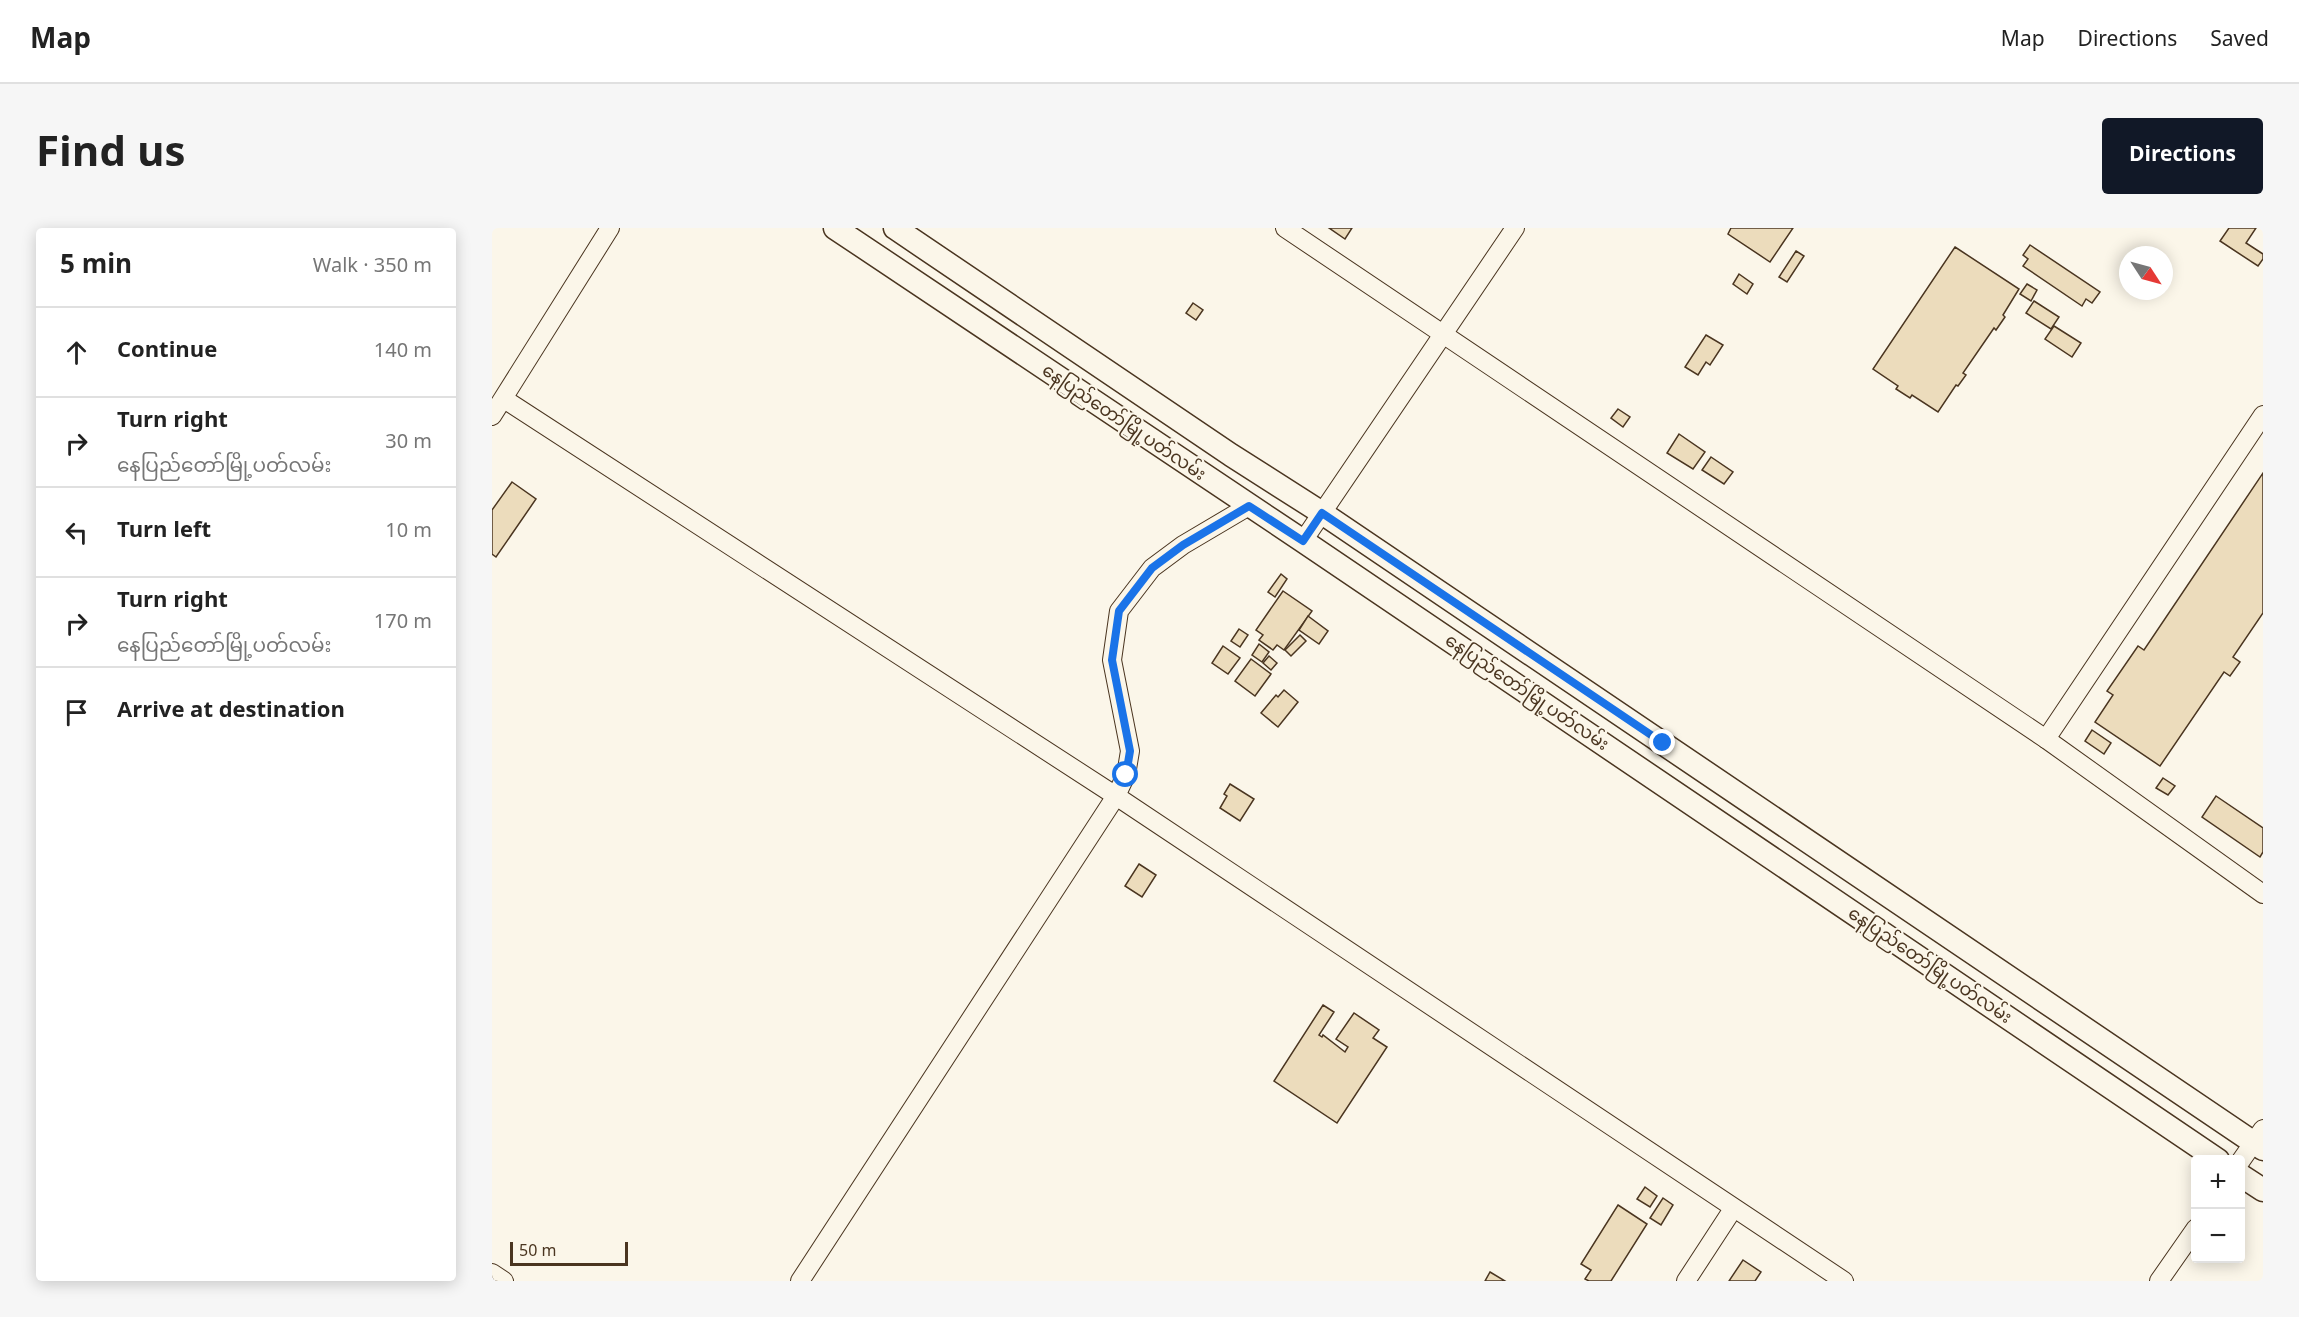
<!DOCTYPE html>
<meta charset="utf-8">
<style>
body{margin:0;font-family:Georgia,"Noto Sans Myanmar",serif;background:#f6f6f6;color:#222}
.controls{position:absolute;right:18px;bottom:18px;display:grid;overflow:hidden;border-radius:6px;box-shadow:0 3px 15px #0003}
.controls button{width:54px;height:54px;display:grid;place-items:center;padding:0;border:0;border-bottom:2px solid #e0e0e0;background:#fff;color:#222;font:30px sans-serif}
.compass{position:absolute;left:1627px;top:18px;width:54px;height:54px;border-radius:50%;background:#fff;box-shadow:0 3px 15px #0003;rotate:126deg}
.scale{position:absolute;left:18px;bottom:15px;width:118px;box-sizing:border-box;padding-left:6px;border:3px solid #4a3520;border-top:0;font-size:16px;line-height:21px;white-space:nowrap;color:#4a3520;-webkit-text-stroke:4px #fbf6e9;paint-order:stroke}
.stop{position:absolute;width:18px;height:18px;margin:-14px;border:4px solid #1a73e8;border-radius:50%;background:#fff}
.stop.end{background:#1a73e8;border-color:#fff;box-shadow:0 2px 6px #0008}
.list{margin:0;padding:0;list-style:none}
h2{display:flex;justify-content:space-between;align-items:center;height:78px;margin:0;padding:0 24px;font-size:26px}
h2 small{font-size:20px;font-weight:400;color:#767676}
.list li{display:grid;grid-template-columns:39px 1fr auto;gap:18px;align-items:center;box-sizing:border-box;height:90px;padding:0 24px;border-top:2px solid #e0e0e0}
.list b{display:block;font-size:22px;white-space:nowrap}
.list p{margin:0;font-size:20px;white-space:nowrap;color:#767676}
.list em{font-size:20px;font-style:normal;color:#767676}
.icon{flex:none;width:33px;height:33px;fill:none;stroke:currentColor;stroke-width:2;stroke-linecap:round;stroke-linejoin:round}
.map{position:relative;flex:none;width:1771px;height:1053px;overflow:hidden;border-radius:6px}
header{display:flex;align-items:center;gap:36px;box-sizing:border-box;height:84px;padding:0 30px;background:#fff;border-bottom:2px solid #e0e0e0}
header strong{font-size:28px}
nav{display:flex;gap:33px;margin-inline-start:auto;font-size:21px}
.intro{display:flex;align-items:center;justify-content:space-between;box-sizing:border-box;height:144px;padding:0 36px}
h1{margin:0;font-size:42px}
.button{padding:15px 27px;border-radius:6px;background:#111827;color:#fff;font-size:21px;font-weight:700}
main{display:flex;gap:36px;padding:0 36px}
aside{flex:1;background:#fff;border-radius:6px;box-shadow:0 3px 15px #0003}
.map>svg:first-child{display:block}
</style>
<header>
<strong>Map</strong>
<nav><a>Map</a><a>Directions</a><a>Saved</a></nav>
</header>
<div class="intro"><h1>Find us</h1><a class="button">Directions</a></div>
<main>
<aside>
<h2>5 min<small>Walk · 350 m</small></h2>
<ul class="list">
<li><svg class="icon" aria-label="ahead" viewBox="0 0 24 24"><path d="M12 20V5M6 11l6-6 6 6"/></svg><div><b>Continue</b></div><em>140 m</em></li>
<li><svg class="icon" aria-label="right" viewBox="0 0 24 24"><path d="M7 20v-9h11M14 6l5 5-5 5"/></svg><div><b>Turn right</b><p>နေပြည်တော်မြို့ပတ်လမ်း</p></div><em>30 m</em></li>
<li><svg class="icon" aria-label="left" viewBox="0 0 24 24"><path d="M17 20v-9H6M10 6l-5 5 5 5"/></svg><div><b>Turn left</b></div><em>10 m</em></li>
<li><svg class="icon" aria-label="right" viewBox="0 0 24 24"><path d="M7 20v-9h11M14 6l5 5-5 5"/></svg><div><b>Turn right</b><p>နေပြည်တော်မြို့ပတ်လမ်း</p></div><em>170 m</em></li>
<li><svg class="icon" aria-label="arrive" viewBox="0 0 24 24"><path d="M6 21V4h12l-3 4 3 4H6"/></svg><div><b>Arrive at destination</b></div></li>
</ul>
</aside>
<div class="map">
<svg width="1771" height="1053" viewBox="0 0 1771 1053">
<rect width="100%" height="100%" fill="#fbf6e9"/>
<!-- building -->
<g fill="#ecdcbc" stroke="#4a3520" stroke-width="1.5">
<polygon points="837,0 860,0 853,11"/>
<polygon points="1239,0 1301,0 1278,34 1236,6"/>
<polygon points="1737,0 1764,0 1754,15 1771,26 1771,31 1766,38 1728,13"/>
<polygon points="1538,17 1608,64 1600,75 1594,71 1590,78 1531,38 1536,31 1531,27"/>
<polygon points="1463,19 1527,61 1511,87 1513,89 1504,102 1502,100 1471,145 1474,147 1466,158 1464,157 1446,184 1420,167 1418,170 1404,161 1406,158 1381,141"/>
<polygon points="1304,23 1312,28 1295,54 1287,49"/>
<polygon points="1247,46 1261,56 1255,66 1241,56"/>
<polygon points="1535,56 1545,62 1539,73 1528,66"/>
<polygon points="1542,73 1567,89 1559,101 1534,85"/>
<polygon points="701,75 711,82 704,92 694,85"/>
<polygon points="1562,98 1589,115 1580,129 1553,111"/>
<polygon points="1214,107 1231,117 1218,137 1214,134 1206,147 1193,139"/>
<polygon points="1126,181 1138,189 1131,199 1119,190"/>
<polygon points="1187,206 1213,224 1201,241 1175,225"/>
<polygon points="1219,229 1241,244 1232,256 1210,242"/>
<polygon points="1771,245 1771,385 1741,429 1748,434 1738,448 1732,444 1668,538 1603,494 1621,467 1615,463 1646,418 1652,422"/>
<polygon points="20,254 44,271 4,329 0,326 0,282"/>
<polygon points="789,346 795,351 783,369 776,364"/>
<polygon points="791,363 820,383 792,422 785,417 781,422 767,412 771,407 764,402"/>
<polygon points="816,388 836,403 827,416 807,402"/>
<polygon points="747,401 756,407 748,419 739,413"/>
<polygon points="808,407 814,413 799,428 793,422"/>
<polygon points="767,416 777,424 770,434 760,427"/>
<polygon points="731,418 748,430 736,446 720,435"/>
<polygon points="777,428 785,435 779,442 771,435"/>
<polygon points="759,431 779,446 763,468 743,453"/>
<polygon points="792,462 806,474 786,499 769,485 784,467 786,469"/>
<polygon points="1600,502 1619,515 1612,526 1593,513"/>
<polygon points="1671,550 1683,558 1676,567 1664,560"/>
<polygon points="738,556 762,571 748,593 728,580 735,568 732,566"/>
<polygon points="1724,568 1771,600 1771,624 1768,629 1710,589"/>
<polygon points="647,636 664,647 650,669 633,658"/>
<polygon points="831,777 842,784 827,807 830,809 831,807 853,824 856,819 844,811 862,785 887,802 881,810 895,819 845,895 782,853"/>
<polygon points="1153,959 1165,968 1158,979 1145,971"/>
<polygon points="1171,970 1181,977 1169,997 1158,990"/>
<polygon points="1126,977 1155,996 1119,1053 1097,1053 1093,1051 1099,1042 1089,1036"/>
<polygon points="1251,1032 1269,1044 1263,1053 1237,1053"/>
<polygon points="998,1044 1013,1053 993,1053"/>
</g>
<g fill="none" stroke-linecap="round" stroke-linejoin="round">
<defs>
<g id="minor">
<polyline points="793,0 1554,511"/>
<polyline points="12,171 624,568 1352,1053"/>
<polyline points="1771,187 1554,511 1771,666"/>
<polyline points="0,188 118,0"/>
<polyline points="811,313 1023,0"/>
<polyline points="1748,934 1771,901"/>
<polyline points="0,1045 12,1053"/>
<polyline points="308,1053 624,568 634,547 638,523 620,432 627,383 660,340 691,317 757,278"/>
<polyline points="1194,1053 1241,981"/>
<polyline points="1667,1053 1704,1000"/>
</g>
<g id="major">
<polyline points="343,0 811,313 1726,932"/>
<polyline points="403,0 739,227 830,285 1771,921"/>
<polyline points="1748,947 1771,962"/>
</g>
</defs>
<!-- minor casing -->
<use href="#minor" stroke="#4a3520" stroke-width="20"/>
<!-- major casing -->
<use href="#major" stroke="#4a3520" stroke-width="25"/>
<!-- minor -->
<use href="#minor" stroke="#fbf6e9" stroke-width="18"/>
<!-- major -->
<use href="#major" stroke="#fbf6e9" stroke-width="22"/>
</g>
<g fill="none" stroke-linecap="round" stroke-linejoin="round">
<!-- route -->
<polyline stroke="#1a73e8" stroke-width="8" points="634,547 638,523 620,432 627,383 660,340 691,317 757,278 811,313 830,285 1171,515"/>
</g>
<g text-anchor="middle" stroke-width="4.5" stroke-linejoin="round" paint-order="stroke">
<!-- street labels -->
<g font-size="18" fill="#4a3520" stroke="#fbf6e9">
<text transform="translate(632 194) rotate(34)" y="6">နေပြည်တော်မြို့ပတ်လမ်း</text>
<text transform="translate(1035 464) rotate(34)" y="6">နေပြည်တော်မြို့ပတ်လမ်း</text>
<text transform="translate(1438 737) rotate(34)" y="6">နေပြည်တော်မြို့ပတ်လမ်း</text>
</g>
</g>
</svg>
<div class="controls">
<button>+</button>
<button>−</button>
</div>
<svg class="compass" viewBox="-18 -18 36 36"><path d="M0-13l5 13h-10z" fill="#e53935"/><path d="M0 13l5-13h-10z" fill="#767676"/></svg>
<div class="scale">50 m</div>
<div class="stop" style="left:634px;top:547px"></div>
<div class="stop end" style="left:1171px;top:515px"></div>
</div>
</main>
